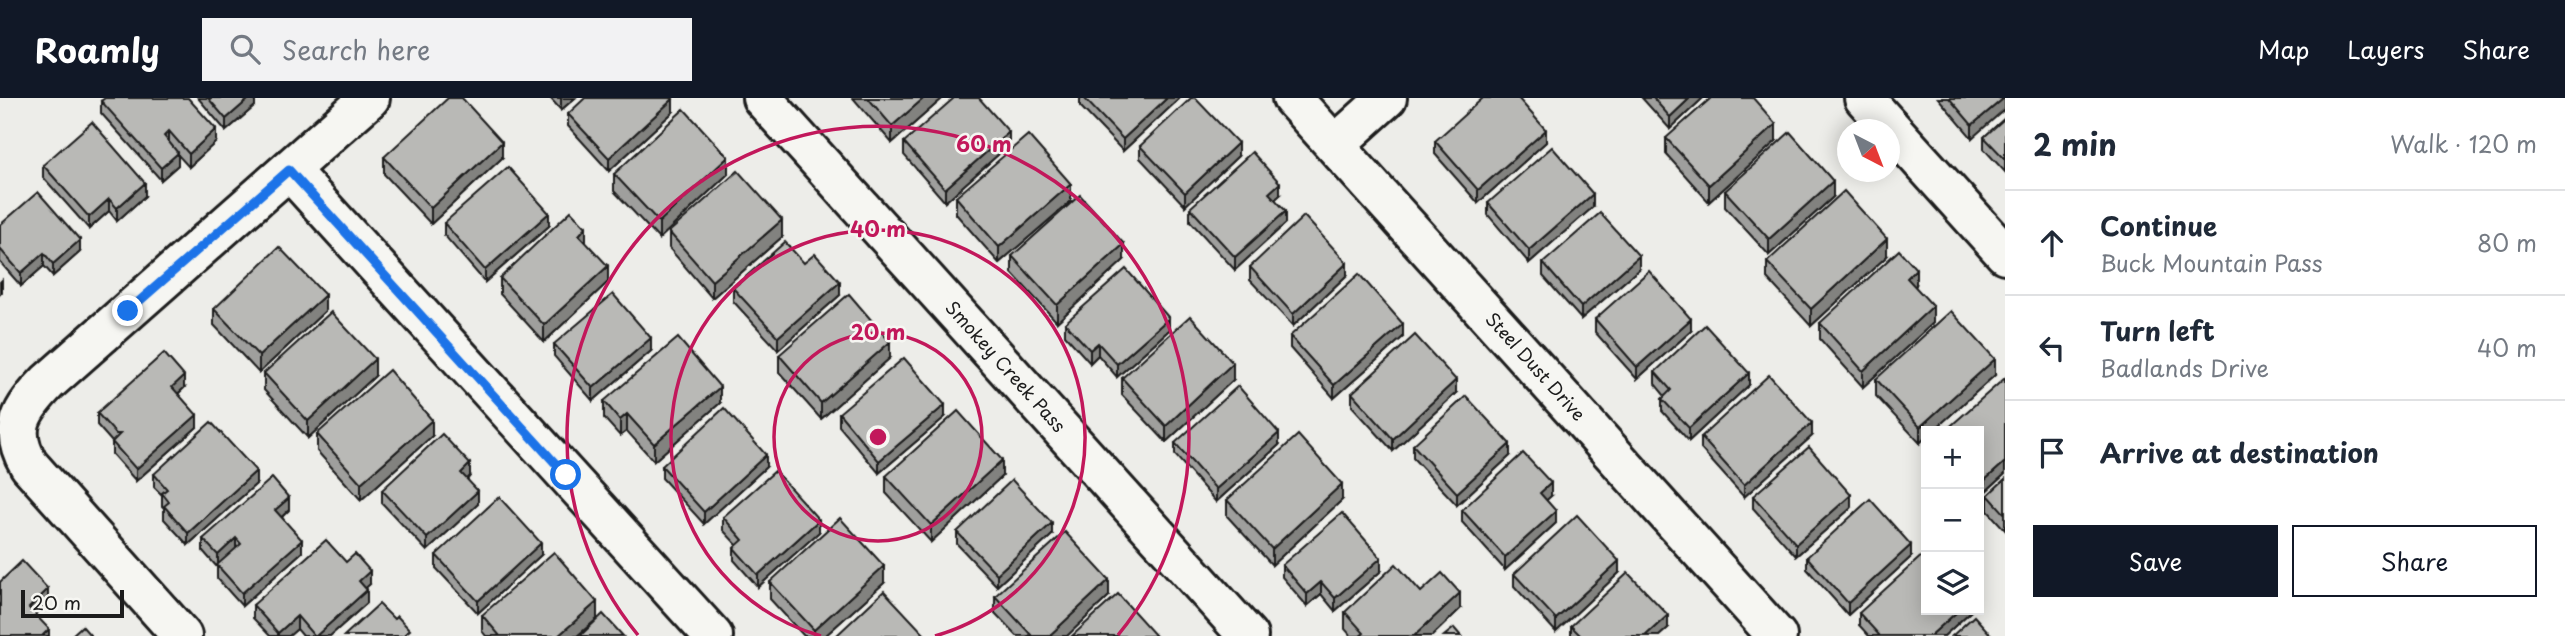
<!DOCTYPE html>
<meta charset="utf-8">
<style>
body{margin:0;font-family:"Playpen Sans",sans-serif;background:#f2f2f3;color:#1f2937}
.controls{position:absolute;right:21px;bottom:21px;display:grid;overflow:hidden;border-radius:0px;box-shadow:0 4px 18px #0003}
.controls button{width:63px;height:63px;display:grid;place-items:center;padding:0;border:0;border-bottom:2px solid #e0e1e3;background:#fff;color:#1f2937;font:35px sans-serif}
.compass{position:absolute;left:1837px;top:21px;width:63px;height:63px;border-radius:50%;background:#fff;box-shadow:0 4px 18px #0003;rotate:138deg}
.scale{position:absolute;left:21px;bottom:18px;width:103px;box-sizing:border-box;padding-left:7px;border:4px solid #1c1c1c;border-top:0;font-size:19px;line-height:24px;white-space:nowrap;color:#1c1c1c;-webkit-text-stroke:5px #f6f6f2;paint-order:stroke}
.stop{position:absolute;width:21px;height:21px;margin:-16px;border:5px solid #1a73e8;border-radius:50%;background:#fff}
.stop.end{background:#1a73e8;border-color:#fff;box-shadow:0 2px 7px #0008}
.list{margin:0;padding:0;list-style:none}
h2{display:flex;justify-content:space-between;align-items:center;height:91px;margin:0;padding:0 28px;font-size:30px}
h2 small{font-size:23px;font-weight:400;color:#747a83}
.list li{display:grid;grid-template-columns:46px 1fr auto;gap:21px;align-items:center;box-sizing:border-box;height:105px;padding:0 28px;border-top:2px solid #e0e1e3}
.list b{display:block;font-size:26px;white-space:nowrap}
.list p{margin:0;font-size:23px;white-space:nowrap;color:#747a83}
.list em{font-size:23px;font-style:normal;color:#747a83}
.actions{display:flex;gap:14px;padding:21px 28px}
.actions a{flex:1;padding:16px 0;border:2px solid #111827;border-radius:0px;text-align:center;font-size:24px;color:#111827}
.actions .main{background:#111827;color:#fff}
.icon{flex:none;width:38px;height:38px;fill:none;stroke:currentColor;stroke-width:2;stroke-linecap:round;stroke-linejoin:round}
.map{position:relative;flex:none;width:2005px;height:538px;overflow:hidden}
header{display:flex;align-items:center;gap:42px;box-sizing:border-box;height:98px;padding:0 35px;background:#111827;color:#fff}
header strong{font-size:33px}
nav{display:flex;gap:38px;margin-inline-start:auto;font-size:24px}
.search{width:490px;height:63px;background:#f2f2f3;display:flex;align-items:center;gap:18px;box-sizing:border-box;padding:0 24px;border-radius:0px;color:#747a83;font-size:26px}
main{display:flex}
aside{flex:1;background:#fff}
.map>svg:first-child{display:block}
</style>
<header>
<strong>Roamly</strong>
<div class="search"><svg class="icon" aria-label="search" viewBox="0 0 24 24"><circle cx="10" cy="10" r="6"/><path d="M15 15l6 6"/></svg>Search here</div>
<nav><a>Map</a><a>Layers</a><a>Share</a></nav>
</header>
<main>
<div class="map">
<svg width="2005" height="538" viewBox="0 0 2005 538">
<rect width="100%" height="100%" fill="#edede9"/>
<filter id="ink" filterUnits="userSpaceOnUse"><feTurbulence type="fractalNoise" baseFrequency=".0143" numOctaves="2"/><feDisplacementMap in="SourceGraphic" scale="14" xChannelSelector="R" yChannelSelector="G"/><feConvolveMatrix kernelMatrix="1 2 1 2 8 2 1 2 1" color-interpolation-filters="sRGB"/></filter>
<g filter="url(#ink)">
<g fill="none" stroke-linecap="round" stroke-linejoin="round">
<defs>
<g id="minor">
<polyline points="762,0 1248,538"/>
<polyline points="1292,0 1777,538"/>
<polyline points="1864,0 2005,156"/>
<polyline points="1335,47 1387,0"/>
<polyline points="289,72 713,538"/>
<path d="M 182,538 L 29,367 C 8,331 21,312 48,284 L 370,0"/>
</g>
</defs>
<!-- minor casing -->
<use href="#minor" stroke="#1c1c1c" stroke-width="44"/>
<!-- minor -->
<use href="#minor" stroke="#f6f6f2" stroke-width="38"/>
</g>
<!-- wall -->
<g fill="#9f9f9d" stroke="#1c1c1c" stroke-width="2">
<polygon points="198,0 255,0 255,8 226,33"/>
<polygon points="550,0 575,0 561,12"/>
<polygon points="853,0 943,0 892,45"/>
<polygon points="1080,0 1180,0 1123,53 1080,8"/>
<polygon points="1642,0 1703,0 1670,31"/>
<polygon points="1938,0 2005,0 1972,40"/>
<polygon points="101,3 216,44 189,69 178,57 178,67 161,82 101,15"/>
<polygon points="673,14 609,73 568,28 568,16"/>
<polygon points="2005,20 2005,74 1984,51 1984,39"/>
<polygon points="1666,40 1776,43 1709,104 1666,56"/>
<polygon points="1435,43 1546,44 1478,105 1435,56"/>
<polygon points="904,44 1009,47 945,104 904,57"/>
<polygon points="1140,48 1238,58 1185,108 1140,60"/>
<polygon points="384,59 502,60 431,126 384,76"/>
<polygon points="43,67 145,98 117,123 109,113 89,131 43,79"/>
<polygon points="614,76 728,76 659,141 614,93"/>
<polygon points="1725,93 1833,99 1769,157 1725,109"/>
<polygon points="1280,97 1275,101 1286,125 1235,172 1190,123 1190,110"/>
<polygon points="956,99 1071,103 999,165 956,116"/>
<polygon points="1488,105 1593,109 1529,165 1488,117"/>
<polygon points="444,125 549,128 485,184 444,137"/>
<polygon points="0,127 80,154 53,178 44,168 21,188 0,164"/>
<polygon points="669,134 782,139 712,200 669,150"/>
<polygon points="586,145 608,184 544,244 500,196 500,180"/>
<polygon points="1012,158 1124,162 1057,224 1012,175"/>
<polygon points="1887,158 1811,228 1767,180 1767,164"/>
<polygon points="804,165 840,197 778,252 733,203 733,190"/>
<polygon points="1543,165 1639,171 1581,221 1543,178"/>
<polygon points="1250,169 1347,177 1293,228 1250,182"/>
<polygon points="1916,187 1915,189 1933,225 1863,289 1820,241 1820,225"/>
<polygon points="214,211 325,213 259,275 214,227"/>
<polygon points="1595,221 1691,233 1637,281 1595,234"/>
<polygon points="1065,225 1169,232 1117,279 1098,257 1090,265 1065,237"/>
<polygon points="1290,238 1403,239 1334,300 1290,250"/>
<polygon points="554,246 651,253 593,303 554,258"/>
<polygon points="779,257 890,260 821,321 779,274"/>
<polygon points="1655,274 1749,287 1689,343 1662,313 1662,301 1665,298 1655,286"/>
<polygon points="264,275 375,278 308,340 264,292"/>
<polygon points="1995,277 1933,333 1926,333 1920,345 1876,298 1876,281"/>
<polygon points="1122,280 1233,282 1166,344 1122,297"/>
<polygon points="2005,280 2005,376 1985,394 1979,388 1979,333"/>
<polygon points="184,290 178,296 197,329 136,383 112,356 112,344 97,327 97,315"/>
<polygon points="1352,295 1456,295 1393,353 1352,308"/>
<polygon points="604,303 720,305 654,363 627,333 620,338 604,320"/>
<polygon points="839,315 945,319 879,375 839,328"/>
<polygon points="317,336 432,338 361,402 317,353"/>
<polygon points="1812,338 1744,399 1701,351 1701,339"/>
<polygon points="1175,345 1279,347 1216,404 1175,357"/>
<polygon points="1413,347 1510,358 1457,407 1413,360"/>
<polygon points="662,368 766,369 704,426 662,380"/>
<polygon points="154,376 256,386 188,447 164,421 164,410 162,408 162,397 154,389"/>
<polygon points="470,378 467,382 478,406 427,453 382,405 382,392"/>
<polygon points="886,378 1002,378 931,444 886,395"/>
<polygon points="2005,381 2005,432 1988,413 1988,397"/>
<polygon points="1551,398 1546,402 1556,425 1505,472 1462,424 1462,412"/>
<polygon points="1753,398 1851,410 1796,458 1753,410"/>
<polygon points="1227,402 1342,402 1272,467 1227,418"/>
<polygon points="289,412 282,419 302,454 242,508 217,480 217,469 203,453 203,441"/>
<polygon points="723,419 819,434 758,489 734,462 734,450 737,447 723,432"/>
<polygon points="957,434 1052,437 997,488 957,446"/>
<polygon points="436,457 541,457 478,515 436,470"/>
<polygon points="1807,459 1911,459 1848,517 1807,471"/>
<polygon points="346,464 370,486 365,490 367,505 330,538 303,538 297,531 289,538 270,538 253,520 253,507"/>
<polygon points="1282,467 1381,473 1335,513 1321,496 1307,508 1282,479"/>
<polygon points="1619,475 1556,534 1514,488 1514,476"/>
<polygon points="770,484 884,485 825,538 804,538 770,501"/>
<polygon points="995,498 1109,498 1067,538 1017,538 995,515"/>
<polygon points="1460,511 1432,538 1351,538 1345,531 1345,514"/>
<polygon points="1971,512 1971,513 1944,538 1869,538 1859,527 1859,515"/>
<polygon points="482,517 597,521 577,538 486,538 482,533"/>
<polygon points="1571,528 1668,530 1659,538 1571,538"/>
</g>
<!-- shaded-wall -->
<g fill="#82827f" stroke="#1c1c1c" stroke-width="2">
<polygon points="250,0 255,0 255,8 226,33 226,21"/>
<polygon points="561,0 575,0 561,12"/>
<polygon points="924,0 943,0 892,45 892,28"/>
<polygon points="1167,0 1180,0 1123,53 1123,41"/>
<polygon points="1690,0 1703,0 1670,31 1670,19"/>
<polygon points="2004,0 2005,0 2005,11 1972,40 1972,27"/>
<polygon points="673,1 673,14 609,73 609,60"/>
<polygon points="1776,26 1776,43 1709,104 1709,87"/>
<polygon points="216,31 216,44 189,69 189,56"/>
<polygon points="1546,32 1546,44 1478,105 1478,92"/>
<polygon points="169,33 169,46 164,38"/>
<polygon points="1009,34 1009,47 945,104 945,91"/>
<polygon points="502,44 502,60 431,126 431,110"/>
<polygon points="1238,45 1238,58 1185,108 1185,95"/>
<polygon points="178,55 178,67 161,82 161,70"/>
<polygon points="728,59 728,76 659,141 659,124"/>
<polygon points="1833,83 1833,99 1769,157 1769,141"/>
<polygon points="145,85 145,98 117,123 117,110"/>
<polygon points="1280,85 1280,97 1269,107 1269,95"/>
<polygon points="1071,86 1071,103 999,165 999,149"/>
<polygon points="1593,96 1593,109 1529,165 1529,152"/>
<polygon points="109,101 109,113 89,131 89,119"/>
<polygon points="1286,113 1286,125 1235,172 1235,159"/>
<polygon points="549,115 549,128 485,184 485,172"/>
<polygon points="782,122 782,139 712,200 712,183"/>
<polygon points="586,129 586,146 579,137"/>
<polygon points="1887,141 1887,158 1811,228 1811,211"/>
<polygon points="80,142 80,154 53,178 53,166"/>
<polygon points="1124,146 1124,162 1057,224 1057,207"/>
<polygon points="44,155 44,168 21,188 21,175"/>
<polygon points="1639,158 1639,171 1581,221 1581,209"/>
<polygon points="1347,165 1347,177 1293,228 1293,216"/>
<polygon points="608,168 608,184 544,244 544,227"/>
<polygon points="1916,171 1916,187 1907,196 1907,180"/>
<polygon points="2,182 2,194 0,196 0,184"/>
<polygon points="840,184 840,197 778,252 778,239"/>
<polygon points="325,197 325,213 259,275 259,258"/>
<polygon points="1933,208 1933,225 1863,289 1863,273"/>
<polygon points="1169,220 1169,232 1117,279 1117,266"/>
<polygon points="1691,221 1691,233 1637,281 1637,269"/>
<polygon points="1403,226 1403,239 1334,300 1334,287"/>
<polygon points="651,240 651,253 593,303 593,290"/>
<polygon points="890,244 890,260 821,321 821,305"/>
<polygon points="1098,245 1098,257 1090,265 1090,252"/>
<polygon points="375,261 375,278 308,340 308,323"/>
<polygon points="1995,261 1995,277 1933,333 1926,333 1926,339 1920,345 1920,329"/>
<polygon points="1233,265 1233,282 1166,344 1166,328"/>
<polygon points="1749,275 1749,287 1689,343 1689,330"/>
<polygon points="184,278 184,290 172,301 172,289"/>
<polygon points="1456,282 1456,295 1393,353 1393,341"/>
<polygon points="720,289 720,305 654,363 654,346"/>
<polygon points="945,307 945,319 879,375 879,363"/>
<polygon points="627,316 627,333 620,338 620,322"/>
<polygon points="197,317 197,329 136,383 136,371"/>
<polygon points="432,322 432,338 361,402 361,385"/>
<polygon points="1812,325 1812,338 1744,399 1744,387"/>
<polygon points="1279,335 1279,347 1216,404 1216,391"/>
<polygon points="1510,346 1510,358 1457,407 1457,395"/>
<polygon points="766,357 766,369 704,426 704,414"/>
<polygon points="1002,362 1002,378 931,444 931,427"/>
<polygon points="2005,364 2005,376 1985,394 1985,382"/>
<polygon points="470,366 470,378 461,388 461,375"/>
<polygon points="256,373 256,386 188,447 188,435"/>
<polygon points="1551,385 1551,398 1540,408 1540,395"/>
<polygon points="1342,386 1342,402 1272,467 1272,451"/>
<polygon points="478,393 478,406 427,453 427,440"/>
<polygon points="1851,397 1851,410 1796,458 1796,446"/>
<polygon points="289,400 289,412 275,425 275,412"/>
<polygon points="1556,413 1556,425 1505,472 1505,459"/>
<polygon points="819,422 819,434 758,489 758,477"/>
<polygon points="1052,425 1052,437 997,488 997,476"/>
<polygon points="236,440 236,453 218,469 218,457"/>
<polygon points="302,442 302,454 242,508 242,495"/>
<polygon points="541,445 541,457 478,515 478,503"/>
<polygon points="1911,447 1911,459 1848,517 1848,505"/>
<polygon points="1381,460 1381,473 1335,513 1335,500"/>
<polygon points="1619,463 1619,475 1556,534 1556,521"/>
<polygon points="884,468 884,485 825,538 814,538 814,532"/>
<polygon points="370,473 370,486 359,496 359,483"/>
<polygon points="1109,482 1109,498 1067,538 1049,538"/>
<polygon points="1321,484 1321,496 1307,508 1307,496"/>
<polygon points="48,491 48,504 29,522 29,510"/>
<polygon points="367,492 367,505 330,538 316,538"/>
<polygon points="1460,495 1460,511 1432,538 1414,538"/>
<polygon points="597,504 597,521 577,538 558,538"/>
<polygon points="1959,512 1971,512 1971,513 1944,538 1930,538"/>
<polygon points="1668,517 1668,530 1659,538 1645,538"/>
<polygon points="297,518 297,531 289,538 278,538 278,535"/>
<polygon points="49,531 49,538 42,538"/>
</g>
<!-- building -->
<g fill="#b9b9b6" stroke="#1c1c1c" stroke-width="2">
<polygon points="105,0 188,0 216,31 189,56 169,33 164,38 178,55 161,70 101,3"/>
<polygon points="208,0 250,0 226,21"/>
<polygon points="448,0 462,0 502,44 431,110 384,59"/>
<polygon points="585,0 672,0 673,1 609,60 568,16"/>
<polygon points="868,0 924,0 892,28"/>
<polygon points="954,0 979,0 1009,34 945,91 904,44"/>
<polygon points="1084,0 1167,0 1123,41"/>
<polygon points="1191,0 1195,0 1238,45 1185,95 1140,48"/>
<polygon points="1483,0 1518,0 1546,32 1478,92 1435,43"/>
<polygon points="1653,0 1690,0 1670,19"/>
<polygon points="1711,0 1753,0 1776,26 1709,87 1666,40"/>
<polygon points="1949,0 2004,0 1972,27"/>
<polygon points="684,11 728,59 659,124 614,76"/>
<polygon points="2005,20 2005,61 1984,39"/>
<polygon points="92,24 145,85 117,110 109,101 89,119 43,67"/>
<polygon points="1790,34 1833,83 1769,141 1725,93"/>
<polygon points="1028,37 1071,86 999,149 956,99"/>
<polygon points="1552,49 1593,96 1529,152 1488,105"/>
<polygon points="1252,54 1280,85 1269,95 1286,113 1235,159 1190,110"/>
<polygon points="508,69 549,115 485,172 444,125"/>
<polygon points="738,73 782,122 712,183 669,134"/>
<polygon points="1844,93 1887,141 1811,211 1767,164"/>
<polygon points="38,94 80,142 53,166 44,155 21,175 0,151 0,127"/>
<polygon points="1080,97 1124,146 1057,207 1012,158"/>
<polygon points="571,113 586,129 579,137 608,168 544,227 500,180"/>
<polygon points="1600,115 1639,158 1581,209 1543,165"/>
<polygon points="1304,118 1347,165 1293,216 1250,169"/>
<polygon points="785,144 804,165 815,156 840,184 778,239 733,190"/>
<polygon points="279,149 325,197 259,258 214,211"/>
<polygon points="1899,152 1916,171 1907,180 1933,208 1863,273 1820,225"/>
<polygon points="1126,171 1169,220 1117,266 1098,245 1090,252 1065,225"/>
<polygon points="1649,173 1691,221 1637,269 1595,221"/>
<polygon points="1359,176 1403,226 1334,287 1290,238"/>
<polygon points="613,196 651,240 593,290 554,246"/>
<polygon points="849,196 890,244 821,305 779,257"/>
<polygon points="1951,213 1995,261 1920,329 1876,281"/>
<polygon points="331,214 375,261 308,323 264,275"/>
<polygon points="1190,218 1233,265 1166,328 1122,280"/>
<polygon points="1705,227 1749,275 1689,330 1662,301 1671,292 1655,274"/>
<polygon points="1415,237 1456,282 1393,341 1352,295"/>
<polygon points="678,240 720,289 654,346 627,316 620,322 604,303"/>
<polygon points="164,255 184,278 172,289 197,317 136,371 112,344 120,336 116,336 97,315"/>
<polygon points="904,260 945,307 879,363 839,315"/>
<polygon points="389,272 432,322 361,385 317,336"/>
<polygon points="1769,277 1812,325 1744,387 1701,339"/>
<polygon points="2005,280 2005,364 1985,382 1979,375 1979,333 1945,333"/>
<polygon points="1238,288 1279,335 1216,391 1175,345"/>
<polygon points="1466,298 1510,346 1457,395 1413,347"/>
<polygon points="724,310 766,357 704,414 662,368"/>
<polygon points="958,313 1002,362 931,427 886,378"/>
<polygon points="211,324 256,373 188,435 164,408 169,404 162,395 167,391 154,376"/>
<polygon points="442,336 470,366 461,375 478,393 427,440 382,392"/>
<polygon points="1298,337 1342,386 1272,451 1227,402"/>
<polygon points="1809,349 1851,397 1796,446 1753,398"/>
<polygon points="1523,355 1551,385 1540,395 1556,413 1505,459 1462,412"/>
<polygon points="775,373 819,422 758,477 734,450 743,442 723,419"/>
<polygon points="272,380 289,400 275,412 302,442 242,495 217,467 241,446 236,440 218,457 203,441"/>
<polygon points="2005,381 2005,416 1988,397"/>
<polygon points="1012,382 1052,425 997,476 957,434"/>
<polygon points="499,399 541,445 478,503 436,457"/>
<polygon points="1870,401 1911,447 1848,505 1807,459"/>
<polygon points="1342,415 1381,460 1335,500 1321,484 1307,496 1282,467"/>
<polygon points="1577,417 1619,463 1556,521 1514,476"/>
<polygon points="840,420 884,468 814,532 770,484"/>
<polygon points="1065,434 1109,482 1049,538 1032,538 995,498"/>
<polygon points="326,442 346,464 355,456 370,473 359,483 367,492 316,538 314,538 297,518 278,535 253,507"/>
<polygon points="554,454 597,504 558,538 500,538 482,517"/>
<polygon points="1926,454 1926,512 1959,512 1930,538 1880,538 1859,515"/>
<polygon points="22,463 48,491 29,510 49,531 42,538 0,538 0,484"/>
<polygon points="1396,466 1421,494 1442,475 1460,495 1414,538 1360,538 1364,535 1345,514"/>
<polygon points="1628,475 1668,517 1645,538 1581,538 1571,528"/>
<polygon points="884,493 926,538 836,538"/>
<polygon points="1118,496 1156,538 1072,538"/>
<polygon points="379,506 394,521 397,518 410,532 405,536 407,538 344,538"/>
<polygon points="603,516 623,538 580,538"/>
<polygon points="1974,518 1992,538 1952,538"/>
<polygon points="82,528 91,538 71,538"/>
<polygon points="1454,530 1461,538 1444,538"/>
</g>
</g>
<g fill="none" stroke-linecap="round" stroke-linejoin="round" filter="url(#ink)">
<!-- route -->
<polyline stroke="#1a73e8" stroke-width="9" points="128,213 289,72 566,377"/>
</g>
<!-- distance rings -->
<g fill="none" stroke="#c2185b" stroke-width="3.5">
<circle cx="878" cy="339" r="104"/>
<path d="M821 538A207 207 0 1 1 935 538"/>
<path d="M638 537A311 311 0 1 1 1118 537"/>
</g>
<g text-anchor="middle" stroke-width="5" stroke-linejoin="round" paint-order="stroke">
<!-- street labels -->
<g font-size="18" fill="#1c1c1c" stroke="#f6f6f2">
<text transform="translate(1005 269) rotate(48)" y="6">Smokey Creek Pass</text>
<text transform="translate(1535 269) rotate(48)" y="6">Steel Dust Drive</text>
</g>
</g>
<circle cx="878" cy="339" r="10" fill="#c2185b" stroke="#f6f6f2" stroke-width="3.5"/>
<g font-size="21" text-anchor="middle" font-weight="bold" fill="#c2185b" stroke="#f6f6f2" stroke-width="5" stroke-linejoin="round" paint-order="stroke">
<text x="984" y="54">60 m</text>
<text x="878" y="139">40 m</text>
<text x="878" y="242">20 m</text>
</g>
</svg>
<div class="controls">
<button>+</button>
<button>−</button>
<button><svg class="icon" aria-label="layers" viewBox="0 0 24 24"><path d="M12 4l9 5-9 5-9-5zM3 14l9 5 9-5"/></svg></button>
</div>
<svg class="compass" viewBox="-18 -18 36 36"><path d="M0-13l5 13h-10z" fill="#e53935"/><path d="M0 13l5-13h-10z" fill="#747a83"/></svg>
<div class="scale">20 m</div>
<div class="stop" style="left:566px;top:377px"></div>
<div class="stop end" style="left:128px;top:213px"></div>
</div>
<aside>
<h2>2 min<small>Walk · 120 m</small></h2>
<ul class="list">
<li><svg class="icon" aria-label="ahead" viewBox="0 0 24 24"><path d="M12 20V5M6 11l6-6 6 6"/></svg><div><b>Continue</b><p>Buck Mountain Pass</p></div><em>80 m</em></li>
<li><svg class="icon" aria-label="left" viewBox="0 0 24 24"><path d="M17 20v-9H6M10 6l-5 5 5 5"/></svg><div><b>Turn left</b><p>Badlands Drive</p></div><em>40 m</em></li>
<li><svg class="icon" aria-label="arrive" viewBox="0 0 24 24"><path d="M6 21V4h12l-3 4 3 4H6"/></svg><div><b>Arrive at destination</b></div></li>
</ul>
<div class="actions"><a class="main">Save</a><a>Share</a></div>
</aside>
</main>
